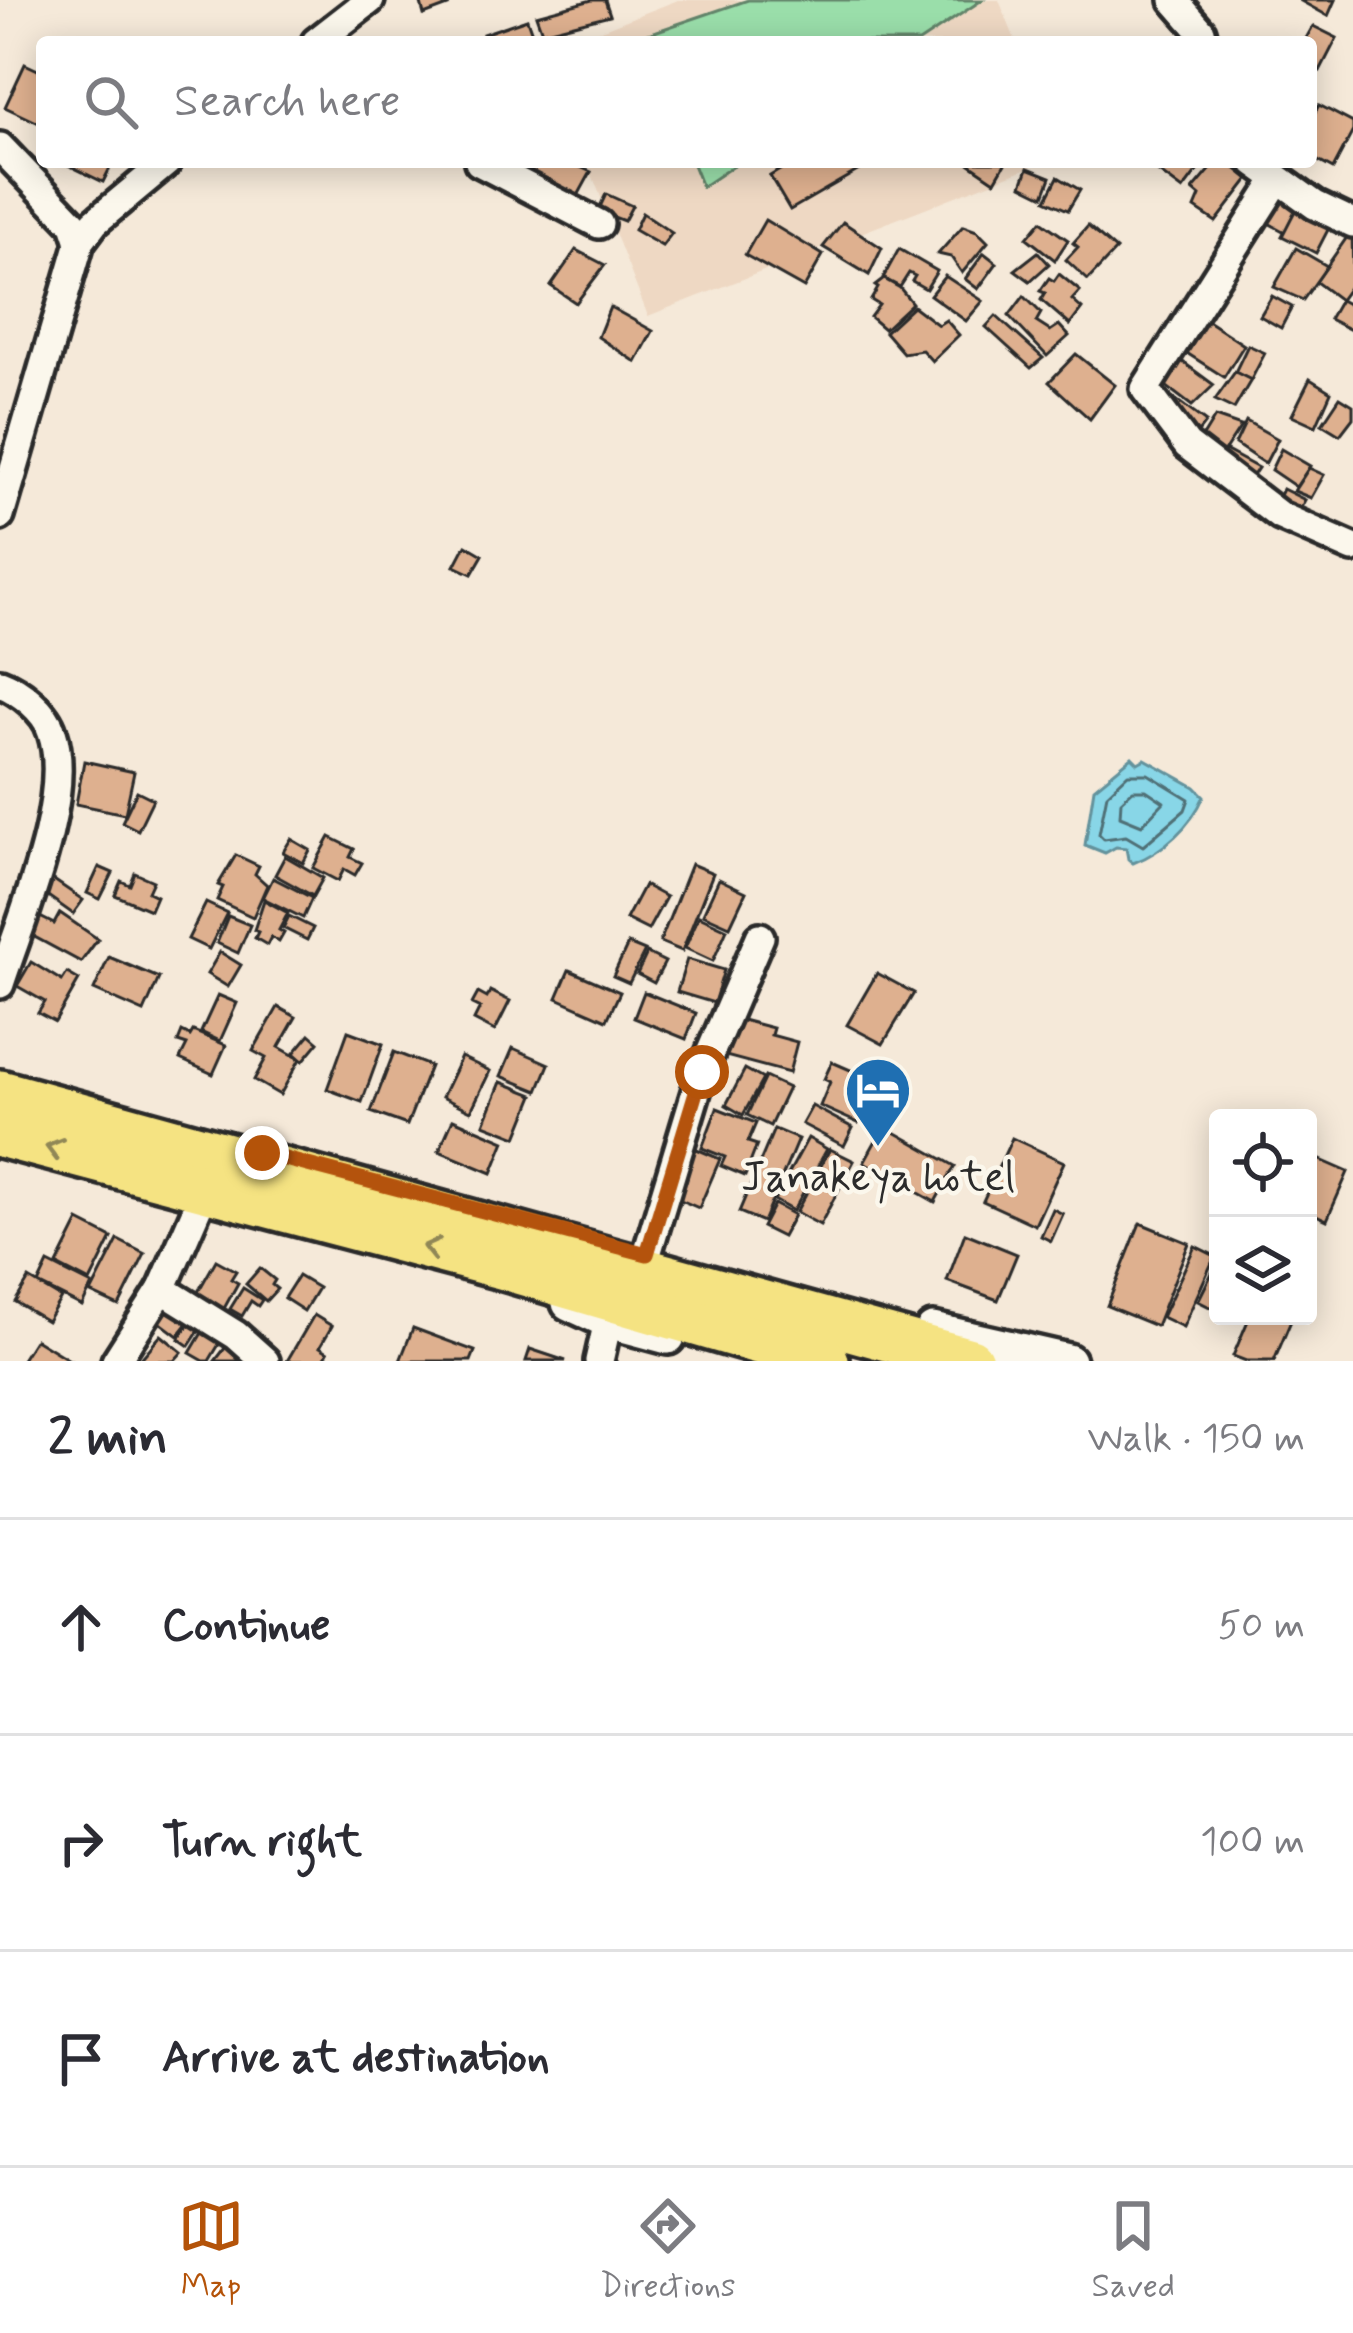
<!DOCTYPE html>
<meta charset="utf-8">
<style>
body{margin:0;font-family:Mynerve,sans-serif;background:#f7f7f7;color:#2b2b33}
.controls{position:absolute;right:36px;bottom:36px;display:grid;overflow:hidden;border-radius:12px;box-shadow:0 6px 30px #0003}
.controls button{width:108px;height:108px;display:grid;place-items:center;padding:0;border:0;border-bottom:3px solid #e1e1e2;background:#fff;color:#2b2b33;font:60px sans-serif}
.stop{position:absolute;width:36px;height:36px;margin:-27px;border:9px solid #b45309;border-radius:50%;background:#fff}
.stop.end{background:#b45309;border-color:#fff;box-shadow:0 3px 12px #0008}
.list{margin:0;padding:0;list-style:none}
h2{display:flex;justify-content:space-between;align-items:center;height:156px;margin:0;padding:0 48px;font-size:51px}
h2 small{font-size:39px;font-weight:400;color:#7c7c81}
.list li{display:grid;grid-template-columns:78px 1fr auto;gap:36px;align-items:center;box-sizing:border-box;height:216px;padding:0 48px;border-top:3px solid #e1e1e2}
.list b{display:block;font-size:45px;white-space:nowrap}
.list em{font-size:39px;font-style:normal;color:#7c7c81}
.icon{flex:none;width:66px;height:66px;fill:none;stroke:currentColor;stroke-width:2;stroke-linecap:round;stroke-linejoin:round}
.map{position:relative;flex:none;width:1353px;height:1361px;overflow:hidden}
.search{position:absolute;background:#fff;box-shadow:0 6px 30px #0003;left:36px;right:36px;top:36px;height:132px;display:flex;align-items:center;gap:30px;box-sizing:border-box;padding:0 42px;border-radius:12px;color:#7c7c81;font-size:45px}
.sheet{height:804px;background:#fff}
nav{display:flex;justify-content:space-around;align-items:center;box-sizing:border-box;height:168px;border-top:3px solid #e1e1e2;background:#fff;font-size:33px;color:#7c7c81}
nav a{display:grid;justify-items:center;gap:6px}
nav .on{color:#b45309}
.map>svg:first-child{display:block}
</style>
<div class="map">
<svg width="1353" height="1361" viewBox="0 0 1353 1361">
<rect width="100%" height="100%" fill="#f5e9d9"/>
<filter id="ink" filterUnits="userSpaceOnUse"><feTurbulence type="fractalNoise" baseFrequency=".00833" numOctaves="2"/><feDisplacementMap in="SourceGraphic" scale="24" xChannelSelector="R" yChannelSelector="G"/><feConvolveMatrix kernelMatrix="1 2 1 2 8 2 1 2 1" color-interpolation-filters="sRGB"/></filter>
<g filter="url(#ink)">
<!-- built -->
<g fill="#eed8c3">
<polygon points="678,0 999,0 1016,42 570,42"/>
<polygon points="587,162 1043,162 648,316"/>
</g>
<!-- green -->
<g fill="#9adeaa" stroke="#62846a" stroke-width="3">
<polygon points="748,0 982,0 919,42 625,42"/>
<polygon points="692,162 739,162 702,187"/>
</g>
<!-- water -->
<path fill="#88d6e7" stroke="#63929c" stroke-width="3" d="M 1132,757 L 1138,763 L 1145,759 L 1195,787 L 1204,796 C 1192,825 1163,852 1133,863 L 1128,859 L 1126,848 L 1116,847 L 1105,853 L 1085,845 L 1094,788 Z"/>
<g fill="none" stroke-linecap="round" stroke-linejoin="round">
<!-- shore -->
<g stroke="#506f76" stroke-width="3">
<polygon points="1128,774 1148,774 1189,799 1185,810 1143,846 1126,836 1104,839 1099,834 1107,794"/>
<polygon points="1133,790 1146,790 1164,802 1142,825 1120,816 1121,801"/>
</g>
</g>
<!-- building -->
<g fill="#deb08f" stroke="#2b2b2b" stroke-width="3">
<polygon points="420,0 444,0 448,6 424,15"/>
<polygon points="592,0 605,0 610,15 542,32 536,15"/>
<polygon points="1299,0 1335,0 1328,16"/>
<polygon points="527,19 535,42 486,42 483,34"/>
<polygon points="1313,26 1337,38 1320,71 1311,66 1311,42 1304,42"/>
<polygon points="25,64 42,72 39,123 5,107"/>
<polygon points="1319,105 1353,123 1353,131 1333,169 1311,157 1311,119"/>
<polygon points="62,162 113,162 103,182"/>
<polygon points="491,162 569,162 591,172 574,203"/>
<polygon points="793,162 873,162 790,210 770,176"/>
<polygon points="967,162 1006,162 995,181"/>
<polygon points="1156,162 1204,162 1183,190 1152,167"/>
<polygon points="1217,162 1228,162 1249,179 1216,222 1195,208 1200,196 1193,190"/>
<polygon points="1028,168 1051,177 1044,196 1022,185"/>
<polygon points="1058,177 1080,190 1068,210 1046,200"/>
<polygon points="1264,183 1298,205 1285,232 1248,212"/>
<polygon points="606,194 632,206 624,221 598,211"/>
<polygon points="1298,205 1332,222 1316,253 1282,236"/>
<polygon points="642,213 672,233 662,246 634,230"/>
<polygon points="765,220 823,255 804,288 745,255"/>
<polygon points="1041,221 1068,240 1055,260 1027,238"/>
<polygon points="843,222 882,248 869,275 823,247"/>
<polygon points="963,226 977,231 988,242 962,273 951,257 938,254"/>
<polygon points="1088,226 1116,250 1088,280 1066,260 1078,247 1073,243"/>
<polygon points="1352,230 1353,282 1340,300 1316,282"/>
<polygon points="1296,248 1327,266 1303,300 1274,287"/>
<polygon points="899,249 937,271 926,289 912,281 915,276 909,273 900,287 883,278"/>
<polygon points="576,250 605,265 576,303 551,286"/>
<polygon points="1038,252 1049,264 1030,281 1015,270"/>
<polygon points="984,253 997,263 978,289 965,279"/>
<polygon points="1059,274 1080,291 1072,300 1082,309 1070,325 1041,300 1045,293 1040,291 1049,278 1054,281"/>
<polygon points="945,276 983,301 966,321 930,295"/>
<polygon points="884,279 900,288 912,303 884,329 870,317 879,305 871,300 878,288 875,286"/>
<polygon points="1024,296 1041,313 1036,322 1050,331 1059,325 1069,336 1047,356 1009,316"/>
<polygon points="1272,296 1292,307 1281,328 1260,316"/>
<polygon points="1340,300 1353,307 1353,331 1329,319"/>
<polygon points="913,306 938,325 946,320 959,335 932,361 922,350 903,353 885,332"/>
<polygon points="610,307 653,331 636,362 598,337"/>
<polygon points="996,316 1043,358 1031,368 986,327"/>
<polygon points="1203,318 1244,345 1224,377 1182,350"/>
<polygon points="1248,345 1265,353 1251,380 1235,372"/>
<polygon points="1076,354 1115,385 1090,419 1049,382"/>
<polygon points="1172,354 1214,385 1192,406 1154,377"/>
<polygon points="1235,372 1251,380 1234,409 1215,400"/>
<polygon points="1310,379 1331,392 1316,426 1292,415"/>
<polygon points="1160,388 1206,422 1192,440"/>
<polygon points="1340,397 1353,405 1353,418 1340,435 1322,424"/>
<polygon points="1215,417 1241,426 1218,461 1196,448"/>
<polygon points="1246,421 1278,439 1265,464 1235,444"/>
<polygon points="1281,449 1310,466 1296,487 1271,470"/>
<polygon points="1225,450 1258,468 1246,486 1215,467"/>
<polygon points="1309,468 1324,475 1311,498 1294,491"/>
<polygon points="1283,489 1305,500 1290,528 1274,508"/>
<polygon points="466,545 483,555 472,574 455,566"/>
<polygon points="84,761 134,772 125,814 76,804"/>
<polygon points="137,791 153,799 138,830 122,822"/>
<polygon points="330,837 354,849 350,857 362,863 355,875 344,869 338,881 313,868"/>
<polygon points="291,839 310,850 303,863 283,852"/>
<polygon points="236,855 259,866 255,874 267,885 253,917 217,900 223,887 218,885"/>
<polygon points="285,856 323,878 313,896 275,875"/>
<polygon points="691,864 713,873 682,951 660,942"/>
<polygon points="99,867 113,873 100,899 87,893"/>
<polygon points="135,873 153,881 148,892 156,896 150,910 115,895 121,881 130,885"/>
<polygon points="48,876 83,900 73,914 38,889"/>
<polygon points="273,878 312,898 303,918 263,898"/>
<polygon points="719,879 746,892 730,926 703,914"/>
<polygon points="644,885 666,897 648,930 626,919"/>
<polygon points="264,900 288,913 279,930 284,933 279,942 271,937 267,945 255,938 258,932 254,930"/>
<polygon points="206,903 227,913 209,949 188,939"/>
<polygon points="60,913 98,939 81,962 31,935 40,917 54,924"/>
<polygon points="228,916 250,925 238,953 217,943"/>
<polygon points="289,916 313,928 307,940 283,928"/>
<polygon points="699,916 727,929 713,961 685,948"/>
<polygon points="628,944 645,951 629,983 613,976"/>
<polygon points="220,952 241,965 228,987 207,974"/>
<polygon points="647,953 665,962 654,983 637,974"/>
<polygon points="109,957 159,978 144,1012 94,990"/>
<polygon points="687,959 724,970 714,1003 677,992"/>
<polygon points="31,962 62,981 67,973 79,980 55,1022 38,1013 45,1002 17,986"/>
<polygon points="569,970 620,992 607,1020 557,998"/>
<polygon points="877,973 914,993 883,1044 847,1025"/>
<polygon points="490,991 510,1001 495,1031 474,1020 480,1008 472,1004 478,993 487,998"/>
<polygon points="644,992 696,1013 686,1039 634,1018"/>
<polygon points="218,995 237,1003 220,1041 201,1032"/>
<polygon points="278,1007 296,1017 279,1047 300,1059 280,1095 254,1080 266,1058 253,1051"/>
<polygon points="738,1019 773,1028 771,1035 797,1042 789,1073 718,1054 725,1026 736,1029"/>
<polygon points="193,1031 226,1045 213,1074 180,1059 187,1045 178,1042 182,1032 190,1036"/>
<polygon points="348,1031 383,1044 362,1102 327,1089"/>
<polygon points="310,1034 319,1042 303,1061 294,1053"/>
<polygon points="513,1048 549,1064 538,1091 501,1076"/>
<polygon points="394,1052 430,1066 407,1125 371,1112"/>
<polygon points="461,1057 490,1071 471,1111 442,1097"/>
<polygon points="832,1062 876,1081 858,1123 820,1106 830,1082 824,1079"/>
<polygon points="745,1069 763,1079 743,1115 726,1105"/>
<polygon points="765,1077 788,1088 770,1126 747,1115"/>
<polygon points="501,1082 534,1095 517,1137 484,1124"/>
<polygon points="812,1106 853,1128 844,1146 802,1124"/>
<polygon points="717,1108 756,1123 748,1142 757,1145 745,1176 721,1166 725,1157 702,1148"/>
<polygon points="453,1119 505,1141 492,1173 439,1151"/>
<polygon points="884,1126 955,1166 935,1202 864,1162"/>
<polygon points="774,1129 798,1139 763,1222 739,1212"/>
<polygon points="808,1138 827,1149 793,1211 774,1200"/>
<polygon points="1012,1138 1064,1162 1035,1225 983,1201"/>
<polygon points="692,1147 720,1159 699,1208 660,1191"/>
<polygon points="830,1149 854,1161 820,1225 796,1212"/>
<polygon points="1314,1157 1348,1172 1327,1220 1308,1211 1308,1170"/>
<polygon points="774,1204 794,1215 782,1237 762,1227"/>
<polygon points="1053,1209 1063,1214 1051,1241 1041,1236"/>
<polygon points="79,1221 112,1238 90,1282 57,1265"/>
<polygon points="1140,1223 1189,1243 1156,1326 1107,1306"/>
<polygon points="965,1233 1017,1254 998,1300 947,1281"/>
<polygon points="118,1240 145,1254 119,1306 91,1293"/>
<polygon points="1195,1246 1215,1256 1183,1327 1162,1317"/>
<polygon points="216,1260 236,1271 231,1279 238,1283 221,1314 194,1299"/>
<polygon points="1218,1261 1218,1311 1198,1301"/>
<polygon points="48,1263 92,1285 82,1306 38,1284"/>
<polygon points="260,1268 275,1280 272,1285 277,1289 266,1301 246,1284"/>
<polygon points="298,1276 318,1288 304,1311 284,1298"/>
<polygon points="29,1279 61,1298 47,1321 15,1302"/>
<polygon points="243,1288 262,1300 258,1306 251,1301 242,1316 230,1309"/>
<polygon points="163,1295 193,1317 178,1336 149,1314"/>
<polygon points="314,1315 332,1326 320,1347 328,1352 323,1361 287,1361"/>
<polygon points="1250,1316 1293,1316 1274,1361 1246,1361 1233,1356"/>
<polygon points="194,1317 204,1323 189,1346 179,1339"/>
<polygon points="206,1326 224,1336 209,1361 204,1361 190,1353"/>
<polygon points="413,1328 475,1351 471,1361 400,1361"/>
<polygon points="161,1335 182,1352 174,1361 139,1361"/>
<polygon points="35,1339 71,1361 21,1361"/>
<polygon points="229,1343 246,1357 243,1361 215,1361"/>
<polygon points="530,1349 566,1361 526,1361"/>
</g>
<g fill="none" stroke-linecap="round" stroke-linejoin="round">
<defs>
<g id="minor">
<polyline points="1174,0 1201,31 1204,42"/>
<polyline points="316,42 370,0"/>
<polyline points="0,147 74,224 80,242"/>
<polyline points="479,162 599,224"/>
<polyline points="1255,162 1315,205 1353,223"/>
<polyline points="1278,179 1145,389 1187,445 1280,516 1353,548"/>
<polyline points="0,516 80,242 95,222 167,162"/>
<path d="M 0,683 C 19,690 46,711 52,732 C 74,798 21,919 0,984"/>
<polyline points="206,1188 162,1289 236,1335 265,1361"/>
<polyline points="647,1254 702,1072 760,937"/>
<polyline points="116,1361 162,1289"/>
<polyline points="599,1361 608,1321"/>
</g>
<g id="tertiary">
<polyline points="569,1303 608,1321 668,1337"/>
<polyline points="933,1330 1068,1361"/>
</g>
<g id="trunk">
<polyline points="0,1093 970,1361"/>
<polyline points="0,1134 501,1266 826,1361"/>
</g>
</defs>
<!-- minor casing -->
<use href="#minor" stroke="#2b2b2b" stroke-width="36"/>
<!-- tertiary casing -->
<use href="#tertiary" stroke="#2b2b2b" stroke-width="42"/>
<!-- trunk casing -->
<use href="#trunk" stroke="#2b2b2b" stroke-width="54"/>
<!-- minor -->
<use href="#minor" stroke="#fbf7ec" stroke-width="27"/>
<!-- tertiary -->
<use href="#tertiary" stroke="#fbf7ec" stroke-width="33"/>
<!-- trunk -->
<use href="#trunk" stroke="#f5e382" stroke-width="45"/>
</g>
<!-- one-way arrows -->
<defs><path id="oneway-chevron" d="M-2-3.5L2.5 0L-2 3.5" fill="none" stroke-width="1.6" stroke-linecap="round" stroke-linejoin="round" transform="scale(3)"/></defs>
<g stroke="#908756">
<use href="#oneway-chevron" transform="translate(54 1148) rotate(-165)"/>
<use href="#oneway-chevron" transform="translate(431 1248) rotate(-166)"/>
</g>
</g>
<g fill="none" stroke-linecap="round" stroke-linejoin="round" filter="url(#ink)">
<!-- route -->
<polyline stroke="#b45309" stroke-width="15" points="262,1153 647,1254 702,1072"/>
</g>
<!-- icons -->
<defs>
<symbol id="hotel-pin" viewBox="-11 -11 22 30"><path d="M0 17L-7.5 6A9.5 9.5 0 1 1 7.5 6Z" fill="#1f6fb2" stroke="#fbf7ec"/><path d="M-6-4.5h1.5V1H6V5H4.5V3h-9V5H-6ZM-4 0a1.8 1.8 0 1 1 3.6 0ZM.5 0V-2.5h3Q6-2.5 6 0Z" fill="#fff"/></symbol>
</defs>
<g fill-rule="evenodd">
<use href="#hotel-pin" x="840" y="1052" width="76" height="104"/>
</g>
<g text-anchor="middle" stroke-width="9" stroke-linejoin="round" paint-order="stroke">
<!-- poi labels -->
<g font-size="42" fill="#2b2b2b" stroke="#fbf7ec">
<text x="878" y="1190">Janakeya hotel</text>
</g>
</g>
</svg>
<div class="controls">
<button><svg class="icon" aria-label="locate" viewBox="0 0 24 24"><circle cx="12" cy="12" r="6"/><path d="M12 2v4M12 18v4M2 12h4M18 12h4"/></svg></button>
<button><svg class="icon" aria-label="layers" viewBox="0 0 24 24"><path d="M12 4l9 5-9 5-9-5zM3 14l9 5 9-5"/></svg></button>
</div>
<div class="stop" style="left:702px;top:1072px"></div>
<div class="stop end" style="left:262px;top:1153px"></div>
<div class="search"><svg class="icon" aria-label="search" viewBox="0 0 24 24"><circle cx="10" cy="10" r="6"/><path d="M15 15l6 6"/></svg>Search here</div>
</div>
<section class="sheet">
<h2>2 min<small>Walk · 150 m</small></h2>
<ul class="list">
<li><svg class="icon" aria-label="ahead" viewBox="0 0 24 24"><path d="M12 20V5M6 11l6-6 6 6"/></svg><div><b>Continue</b></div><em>50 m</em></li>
<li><svg class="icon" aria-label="right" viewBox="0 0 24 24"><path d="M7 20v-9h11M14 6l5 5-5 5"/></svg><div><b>Turn right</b></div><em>100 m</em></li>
<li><svg class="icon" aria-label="arrive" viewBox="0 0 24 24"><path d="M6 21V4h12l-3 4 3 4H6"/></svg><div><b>Arrive at destination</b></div></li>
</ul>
</section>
<nav>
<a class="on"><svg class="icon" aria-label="map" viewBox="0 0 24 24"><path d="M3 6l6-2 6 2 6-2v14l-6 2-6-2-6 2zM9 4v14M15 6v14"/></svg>Map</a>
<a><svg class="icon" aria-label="directions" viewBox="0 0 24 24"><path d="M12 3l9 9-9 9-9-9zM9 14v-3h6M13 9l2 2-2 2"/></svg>Directions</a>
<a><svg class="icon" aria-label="saved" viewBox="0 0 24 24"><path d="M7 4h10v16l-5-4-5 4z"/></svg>Saved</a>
</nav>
